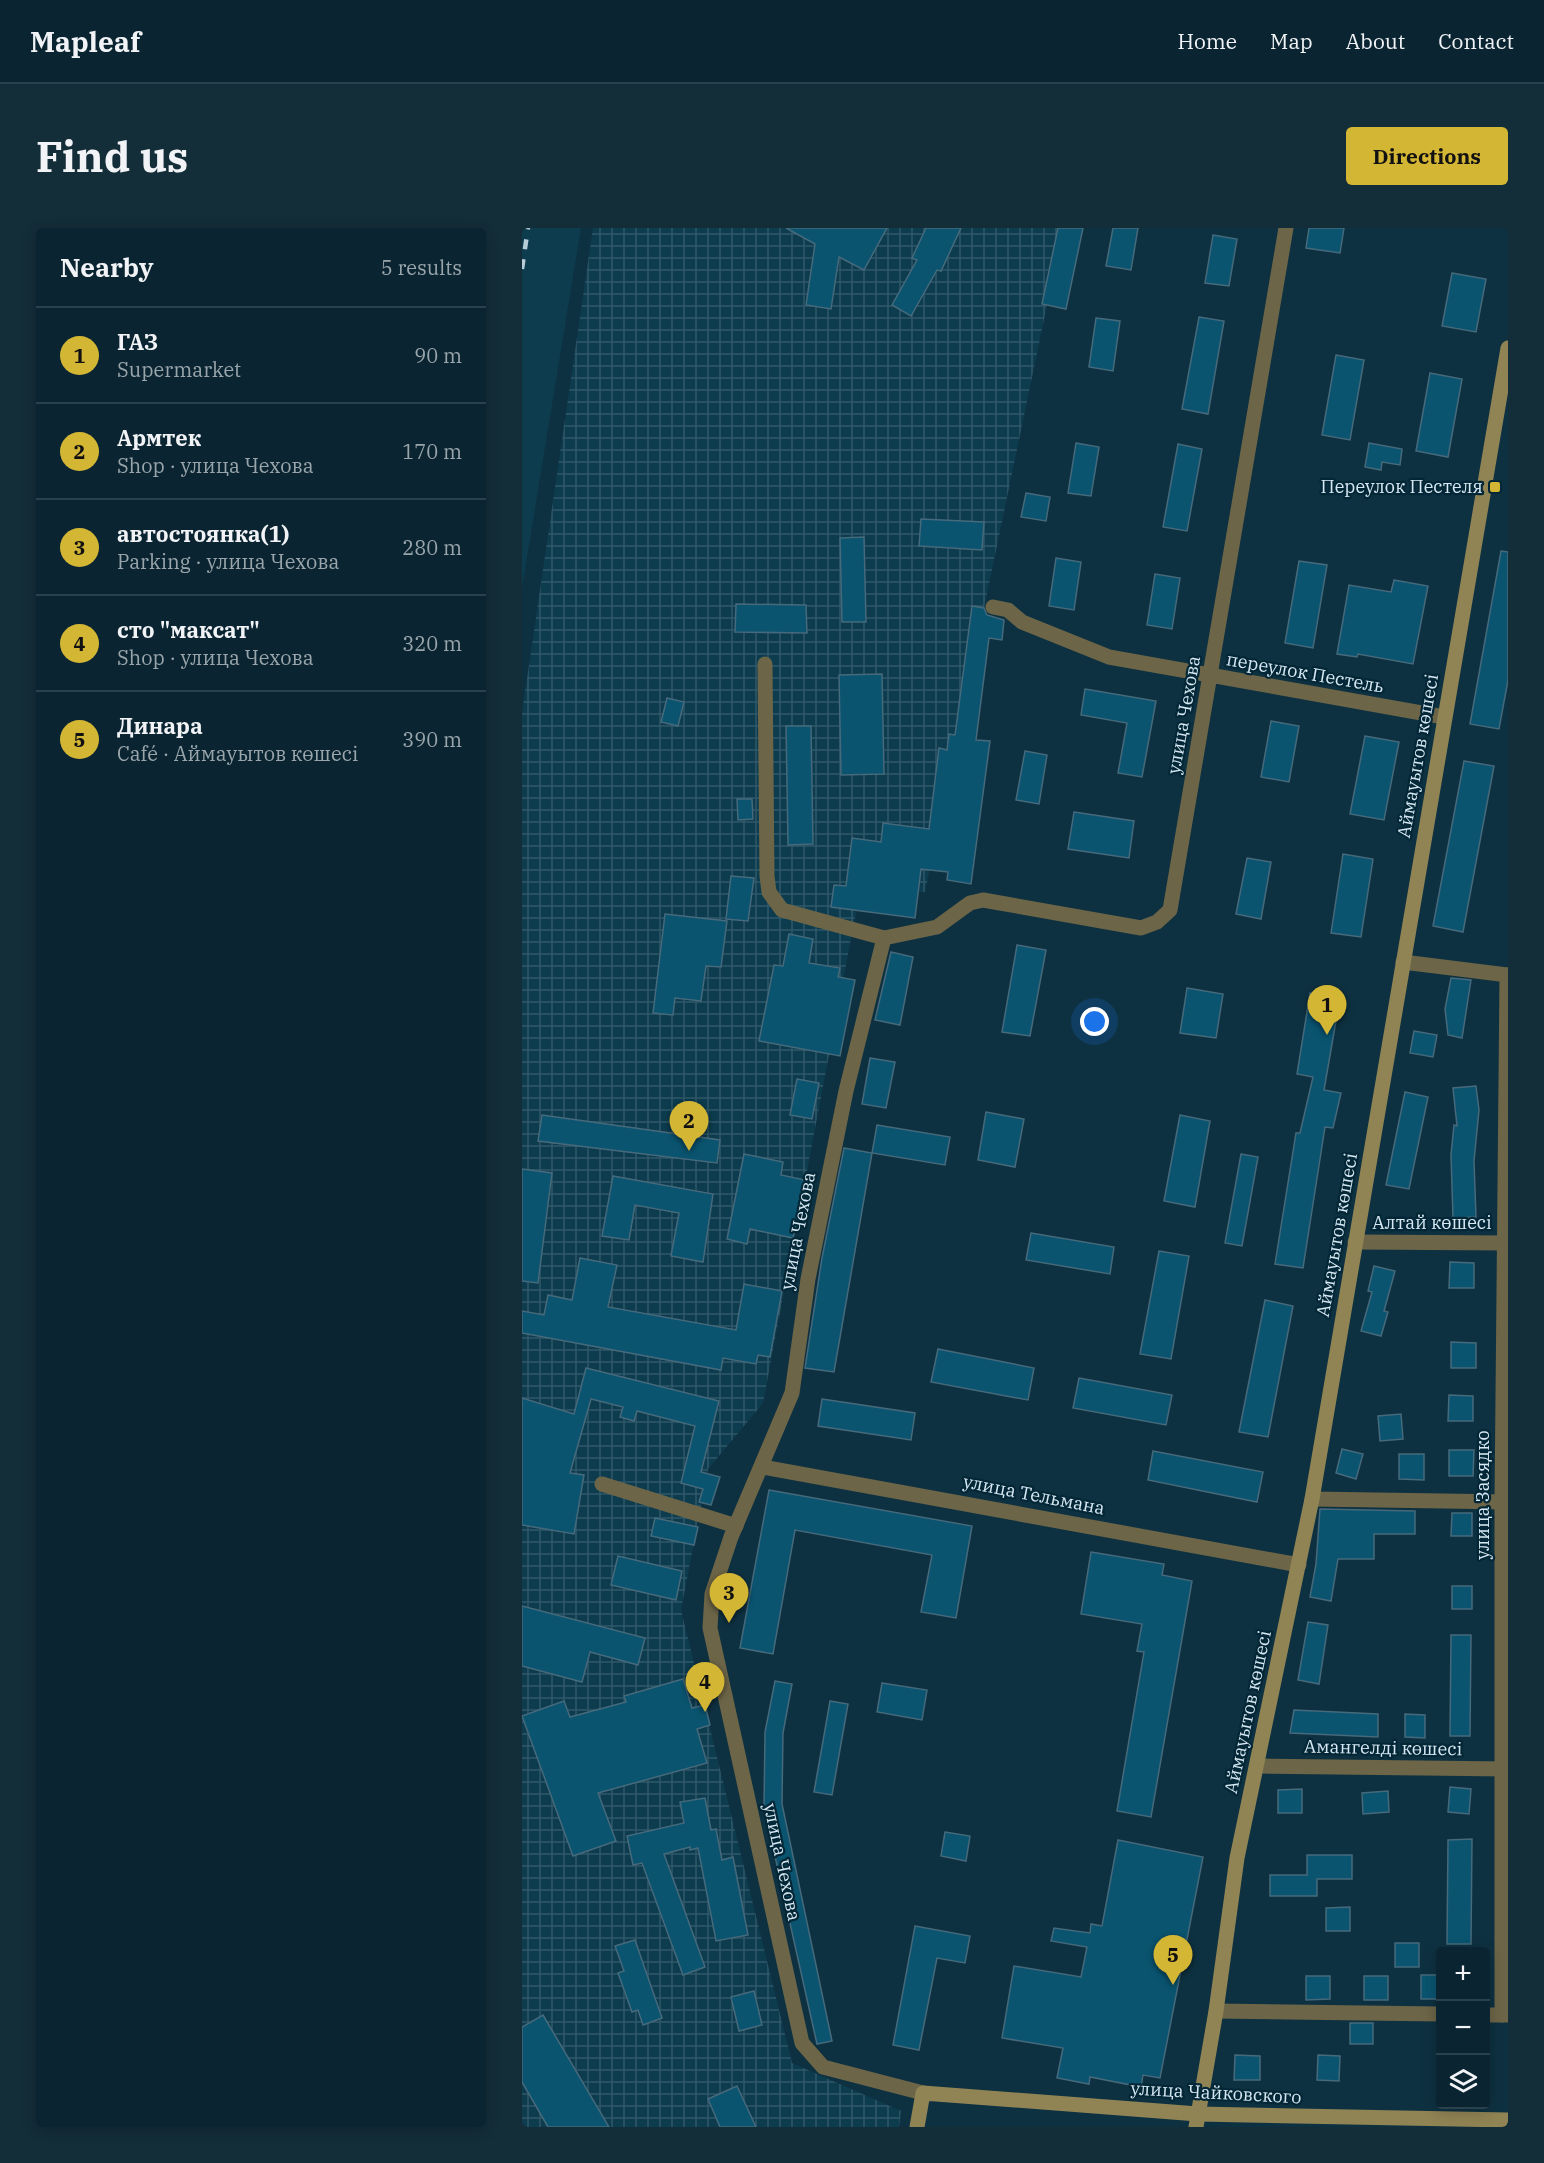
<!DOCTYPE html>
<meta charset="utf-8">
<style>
body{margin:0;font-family:"IBM Plex Serif",serif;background:#132d39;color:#f1f3f6}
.controls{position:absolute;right:18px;bottom:18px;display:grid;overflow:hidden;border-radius:6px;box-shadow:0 3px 15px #0003}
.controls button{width:54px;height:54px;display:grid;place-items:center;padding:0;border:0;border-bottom:2px solid #2a424d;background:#0a2531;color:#f1f3f6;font:30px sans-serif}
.you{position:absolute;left:573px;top:794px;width:21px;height:21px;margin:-15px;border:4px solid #fff;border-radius:50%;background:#1a73e8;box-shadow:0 0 0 9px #1a73e833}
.badge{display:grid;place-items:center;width:39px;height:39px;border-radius:50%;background:#d4b635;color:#111;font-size:20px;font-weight:700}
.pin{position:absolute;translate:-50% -50px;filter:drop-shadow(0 2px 3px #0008)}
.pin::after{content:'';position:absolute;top:32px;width:21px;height:18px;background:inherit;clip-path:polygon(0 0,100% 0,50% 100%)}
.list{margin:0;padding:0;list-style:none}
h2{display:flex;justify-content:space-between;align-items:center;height:78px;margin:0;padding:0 24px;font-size:26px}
h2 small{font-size:20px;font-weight:400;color:#99a5ab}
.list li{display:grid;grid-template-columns:39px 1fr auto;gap:18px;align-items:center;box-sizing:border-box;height:96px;padding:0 24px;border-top:2px solid #2a424d}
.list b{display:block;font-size:22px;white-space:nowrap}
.list p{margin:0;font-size:20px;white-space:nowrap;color:#99a5ab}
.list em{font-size:20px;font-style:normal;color:#99a5ab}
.icon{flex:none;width:33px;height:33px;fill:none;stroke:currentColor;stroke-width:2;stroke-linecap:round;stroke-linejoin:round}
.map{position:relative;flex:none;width:986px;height:1899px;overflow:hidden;border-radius:6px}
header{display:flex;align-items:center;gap:36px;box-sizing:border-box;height:84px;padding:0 30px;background:#0a2531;border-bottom:2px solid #2a424d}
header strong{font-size:28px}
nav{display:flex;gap:33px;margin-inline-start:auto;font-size:21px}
.intro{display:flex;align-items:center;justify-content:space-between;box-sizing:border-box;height:144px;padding:0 36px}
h1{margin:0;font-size:42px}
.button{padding:15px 27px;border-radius:6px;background:#d4b635;color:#111;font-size:21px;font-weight:700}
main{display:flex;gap:36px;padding:0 36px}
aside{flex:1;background:#0a2531;border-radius:6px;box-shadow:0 3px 15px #0003}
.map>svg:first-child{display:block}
</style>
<header>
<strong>Mapleaf</strong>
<nav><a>Home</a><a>Map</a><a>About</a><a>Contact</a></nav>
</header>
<div class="intro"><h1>Find us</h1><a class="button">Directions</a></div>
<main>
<aside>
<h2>Nearby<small>5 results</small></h2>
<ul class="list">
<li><span class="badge">1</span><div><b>ГАЗ</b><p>Supermarket</p></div><em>90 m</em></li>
<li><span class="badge">2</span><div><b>Армтек</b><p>Shop · улица Чехова</p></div><em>170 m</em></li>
<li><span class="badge">3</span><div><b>автостоянка(1)</b><p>Parking · улица Чехова</p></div><em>280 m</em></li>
<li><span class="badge">4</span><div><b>сто &quot;максат&quot;</b><p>Shop · улица Чехова</p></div><em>320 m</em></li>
<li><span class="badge">5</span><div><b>Динара</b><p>Café · Аймауытов көшесі</p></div><em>390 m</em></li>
</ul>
</aside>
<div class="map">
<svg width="986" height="1899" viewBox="0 0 986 1899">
<defs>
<pattern id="industrial-grid" width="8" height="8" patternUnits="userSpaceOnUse" patternTransform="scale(1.5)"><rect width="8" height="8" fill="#0c3c4e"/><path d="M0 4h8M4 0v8" fill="none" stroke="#2f5868"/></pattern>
</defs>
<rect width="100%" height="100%" fill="#0e3141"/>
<!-- built -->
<polygon fill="#0c3c4e" points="0,0 59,0 0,360"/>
<!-- industrial -->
<polygon fill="url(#industrial-grid)" points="71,0 541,0 403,664 338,663 241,1175 186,1241 159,1382 270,1835 379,1883 377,1899 0,1899 0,485"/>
<!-- building -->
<g fill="#0a5470" stroke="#46697b" stroke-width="1.5">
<polygon points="264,0 365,0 342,42 317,29 309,81 284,77 293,16"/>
<polygon points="404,0 439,0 419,43 415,42 389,88 370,77 395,32 390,30"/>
<polygon points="536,0 561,0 544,81 520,76"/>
<polygon points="591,0 616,0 609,42 584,38"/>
<polygon points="787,0 822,0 818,25 784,20"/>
<polygon points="691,7 715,11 707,58 683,55"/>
<polygon points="930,45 964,51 954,104 920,98"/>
<polygon points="677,89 702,93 686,186 660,181"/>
<polygon points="574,90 598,93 591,143 567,139"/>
<polygon points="814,127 842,132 828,212 800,207"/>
<polygon points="908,145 940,151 926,229 894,223"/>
<polygon points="554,215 577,219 569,268 546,265"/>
<polygon points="847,215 880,221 878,237 860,234 859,242 843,239"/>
<polygon points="656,216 680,221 665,303 641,299"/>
<polygon points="504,265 528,269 524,293 499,289"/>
<polygon points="399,291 462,294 460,322 397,318"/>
<polygon points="342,309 344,394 320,394 318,310"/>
<polygon points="979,323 986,324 986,452 977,501 948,496"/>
<polygon points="534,330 559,334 552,382 527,378"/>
<polygon points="777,333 805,337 791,420 763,415"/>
<polygon points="633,346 658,350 650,401 625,397"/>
<polygon points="872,352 906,358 891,436 836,426 835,429 815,426 827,357 869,364"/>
<polygon points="214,376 284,377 285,405 213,404"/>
<polygon points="450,378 462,380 465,387 482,392 480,412 467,410 454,512 468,513 449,656 425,652 426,644 399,641 393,690 309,679 312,657 324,658 330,610 359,614 361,595 407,601 417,520 425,522 427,506 433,507"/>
<polygon points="360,446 362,546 319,547 317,447"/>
<polygon points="563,461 634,473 620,549 596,545 605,495 559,487"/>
<polygon points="145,470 162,474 156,498 139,494"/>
<polygon points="749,493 777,498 767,554 739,549"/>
<polygon points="264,498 289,498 291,616 266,617"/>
<polygon points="843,508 877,514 862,592 828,586"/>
<polygon points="503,523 525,527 517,576 494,572"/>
<polygon points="942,533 972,538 941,704 911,698"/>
<polygon points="215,571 230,571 231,591 216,592"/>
<polygon points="552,584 612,593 607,630 546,621"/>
<polygon points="821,626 851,631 839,709 809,705"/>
<polygon points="725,630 749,634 739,691 714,686"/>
<polygon points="209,648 232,650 226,693 204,691"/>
<polygon points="143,686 205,693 199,739 184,738 179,773 153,770 151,787 131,785"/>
<polygon points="267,706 291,711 287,735 318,740 316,749 333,752 318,828 237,813 252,737 261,738"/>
<polygon points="495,717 524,722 508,808 480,804"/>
<polygon points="369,724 391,729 378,797 353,792"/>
<polygon points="929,750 949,752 940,810 926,807 923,781"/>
<polygon points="665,760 701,766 694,810 658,805"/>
<polygon points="788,765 818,770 802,862 819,865 811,900 803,899 781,1040 753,1036 774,905 778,905 791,849 775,846"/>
<polygon points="892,803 915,807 911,829 888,825"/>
<polygon points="348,830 373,834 364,880 340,876"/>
<polygon points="275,851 297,855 290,891 268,887"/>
<polygon points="954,858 957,882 952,933 954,989 931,990 929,927 932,897 935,898 931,860"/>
<polygon points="883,864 906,869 887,961 864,957"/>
<polygon points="464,884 502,891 493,939 456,932"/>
<polygon points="20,887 198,912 195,935 16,913"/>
<polygon points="658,887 688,893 673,979 642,973"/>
<polygon points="355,897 428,909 423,937 350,925"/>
<polygon points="322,920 350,925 312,1144 283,1140 300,1030"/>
<polygon points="222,926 261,934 259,947 283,952 271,1010 228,1001 225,1016 205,1011"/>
<polygon points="719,926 736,929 720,1018 703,1015"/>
<polygon points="0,941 30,945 16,1055 0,1053"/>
<polygon points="91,948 191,966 181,1034 149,1028 157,985 113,977 107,1012 80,1008"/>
<polygon points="509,1005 592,1019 588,1046 504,1032"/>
<polygon points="637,1023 667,1028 649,1131 618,1126"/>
<polygon points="58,1030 95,1037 86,1079 214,1102 222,1056 260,1063 248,1129 236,1127 234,1136 201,1130 199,1142 0,1105 0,1083 22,1087 26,1067 50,1072"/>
<polygon points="928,1034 952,1035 952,1060 927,1060"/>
<polygon points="852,1038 873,1043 862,1083 866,1084 859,1108 839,1103 850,1064 846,1063"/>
<polygon points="743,1072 771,1078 746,1209 717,1204"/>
<polygon points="929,1114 954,1115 954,1140 929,1140"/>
<polygon points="416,1121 512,1140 506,1172 409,1154"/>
<polygon points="64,1140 197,1173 179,1244 198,1249 189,1277 177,1274 181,1261 159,1255 173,1198 115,1183 112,1193 98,1189 101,1179 69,1171 48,1245 62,1247 52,1306 0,1297 0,1170 52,1186"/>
<polygon points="557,1150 650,1167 644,1197 551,1180"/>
<polygon points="927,1167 951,1168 951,1193 926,1193"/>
<polygon points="300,1171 393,1185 389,1212 296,1198"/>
<polygon points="879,1186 881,1211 858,1213 856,1188"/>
<polygon points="820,1221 841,1226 834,1251 814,1245"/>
<polygon points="927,1222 952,1222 951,1248 927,1248"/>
<polygon points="631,1223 741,1244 735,1274 626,1252"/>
<polygon points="877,1226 902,1226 902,1252 877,1251"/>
<polygon points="247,1262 450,1298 434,1390 399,1384 410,1327 273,1302 251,1426 218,1420"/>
<polygon points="798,1281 893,1283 893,1306 852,1306 852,1331 816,1331 809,1373 788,1369 794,1336"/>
<polygon points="930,1285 950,1285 950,1308 929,1308"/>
<polygon points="133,1290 176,1299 172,1317 129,1308"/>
<polygon points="569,1324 642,1336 640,1347 670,1353 629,1589 595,1583 622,1424 615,1423 620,1396 559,1386"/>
<polygon points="96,1328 160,1343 154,1372 89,1357"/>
<rect x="930" y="1358" width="20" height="23"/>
<polygon points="0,1378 123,1410 116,1437 68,1424 60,1454 0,1438"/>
<polygon points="786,1394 806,1397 797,1456 776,1452"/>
<polygon points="929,1407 949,1407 948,1508 928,1508"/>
<polygon points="161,1451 170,1480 183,1477 188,1497 175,1501 185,1535 76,1565 94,1613 51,1628 0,1488 42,1473 48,1489 104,1474 102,1468"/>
<polygon points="253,1453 270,1456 261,1505 260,1576 310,1813 295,1816 242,1579 243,1504"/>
<polygon points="360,1455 405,1462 400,1492 355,1484"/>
<polygon points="308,1473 326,1476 310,1567 292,1564"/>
<polygon points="772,1482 856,1486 856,1509 768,1505"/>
<polygon points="883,1486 903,1487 903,1510 883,1509"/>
<polygon points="928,1559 949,1561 947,1586 926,1584"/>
<polygon points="780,1561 780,1585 756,1585 756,1562"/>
<polygon points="866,1563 867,1584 841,1586 840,1565"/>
<polygon points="183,1570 189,1602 194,1601 200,1632 211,1629 226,1707 194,1713 176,1620 168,1622 168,1619 142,1626 183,1739 161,1747 120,1635 111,1637 105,1608 162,1595 158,1574"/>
<polygon points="423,1604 448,1608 444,1633 419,1628"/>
<polygon points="950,1611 949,1716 925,1716 926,1612"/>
<polygon points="596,1612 681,1629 638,1850 621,1847 619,1859 568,1849 567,1856 535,1850 541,1820 480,1810 492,1738 559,1749 565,1719 529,1713 532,1700 568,1705 569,1696 580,1698"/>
<polygon points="785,1627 830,1627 830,1651 795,1651 795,1668 748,1668 748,1647 785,1647"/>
<polygon points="828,1679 828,1703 804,1703 804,1680"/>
<polygon points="393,1698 448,1708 443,1735 415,1730 397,1822 371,1817"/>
<polygon points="113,1712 140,1790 121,1797 116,1782 110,1784 96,1745 102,1743 93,1718"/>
<rect x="873" y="1715" width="24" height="24"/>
<rect x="899" y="1747" width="19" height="24"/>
<polygon points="784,1748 808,1748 808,1771 784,1772"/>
<rect x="842" y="1748" width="24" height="24"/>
<polygon points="232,1763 240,1797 217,1803 209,1769"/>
<polygon points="21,1787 87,1899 26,1899 0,1854 0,1799"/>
<rect x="828" y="1795" width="23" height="21"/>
<polygon points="713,1827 738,1828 738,1852 712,1852"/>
<polygon points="796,1827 818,1828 817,1853 795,1852"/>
<polygon points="215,1858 234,1899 198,1899 186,1871"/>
</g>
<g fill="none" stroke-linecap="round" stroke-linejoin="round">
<!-- street -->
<g stroke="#6d6547" stroke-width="15">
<polyline points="471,379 486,382 500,394 587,429 922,489"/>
<polyline points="243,436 245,648 247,664 260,682 362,710 415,699 448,675 461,672 619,700 635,694 648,682 764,0"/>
<polyline points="362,710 324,863 286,1051 270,1165 209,1309 190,1366 188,1400 280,1815 301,1839 401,1865"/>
<polyline points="881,734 986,747"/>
<polyline points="833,1014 986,1015"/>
<polyline points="240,1239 777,1337"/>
<polyline points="80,1256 214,1298"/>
<polyline points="790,1271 986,1274"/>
<polyline points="735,1538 986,1541"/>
<polyline points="694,1783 918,1786"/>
<polyline points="963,1787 986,1787"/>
<polyline points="980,1787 980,1274 985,747"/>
</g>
<!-- secondary -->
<g stroke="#908454" stroke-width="15">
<polyline points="395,1899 401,1865 676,1886 986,1892"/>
<polyline points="674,1899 694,1783 715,1630 790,1271 986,120"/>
</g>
<!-- rail -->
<polyline stroke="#b8ccd8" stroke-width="4.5" stroke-dasharray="10 10" stroke-linecap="butt" points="0,41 6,0"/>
</g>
<!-- markers -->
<rect fill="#d4b635" stroke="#032736" stroke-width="2" x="967" y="253" width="12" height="12" rx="3"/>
<g text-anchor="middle" stroke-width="4.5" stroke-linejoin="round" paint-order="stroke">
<!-- poi labels -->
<g font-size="18" fill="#d6e8f3" stroke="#032736" text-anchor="end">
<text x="961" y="265">Переулок Пестеля</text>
</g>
<!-- street labels -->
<g font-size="18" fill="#d6e8f3" stroke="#032736">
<text transform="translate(783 445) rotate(10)" y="6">переулок Пестель</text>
<text transform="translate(662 487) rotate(-80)" y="6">улица Чехова</text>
<text transform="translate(896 528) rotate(-80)" y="6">Аймауытов көшесі</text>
<text x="910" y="1001">Алтай көшесі</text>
<text transform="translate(276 1003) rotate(-79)" y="6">улица Чехова</text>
<text transform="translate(815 1007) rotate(-80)" y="6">Аймауытов көшесі</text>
<text transform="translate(512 1267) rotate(11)" y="6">улица Тельмана</text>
<text transform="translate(961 1267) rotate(-90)" y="6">улица Засядко</text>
<text transform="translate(726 1484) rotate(-78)" y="6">Аймауытов көшесі</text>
<text transform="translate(861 1520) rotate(1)" y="6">Амангелді көшесі</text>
<text transform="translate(260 1634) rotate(78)" y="6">улица Чехова</text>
<text transform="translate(694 1865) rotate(3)" y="6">улица Чайковского</text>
</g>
</g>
</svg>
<div class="controls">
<button>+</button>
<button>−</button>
<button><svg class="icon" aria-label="layers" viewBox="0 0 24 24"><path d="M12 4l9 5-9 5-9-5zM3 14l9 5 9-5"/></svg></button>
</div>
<div class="you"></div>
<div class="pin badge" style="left:805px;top:807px">1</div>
<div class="pin badge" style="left:167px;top:923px">2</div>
<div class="pin badge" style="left:207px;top:1395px">3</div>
<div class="pin badge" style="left:183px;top:1484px">4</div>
<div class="pin badge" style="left:651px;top:1757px">5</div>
</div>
</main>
